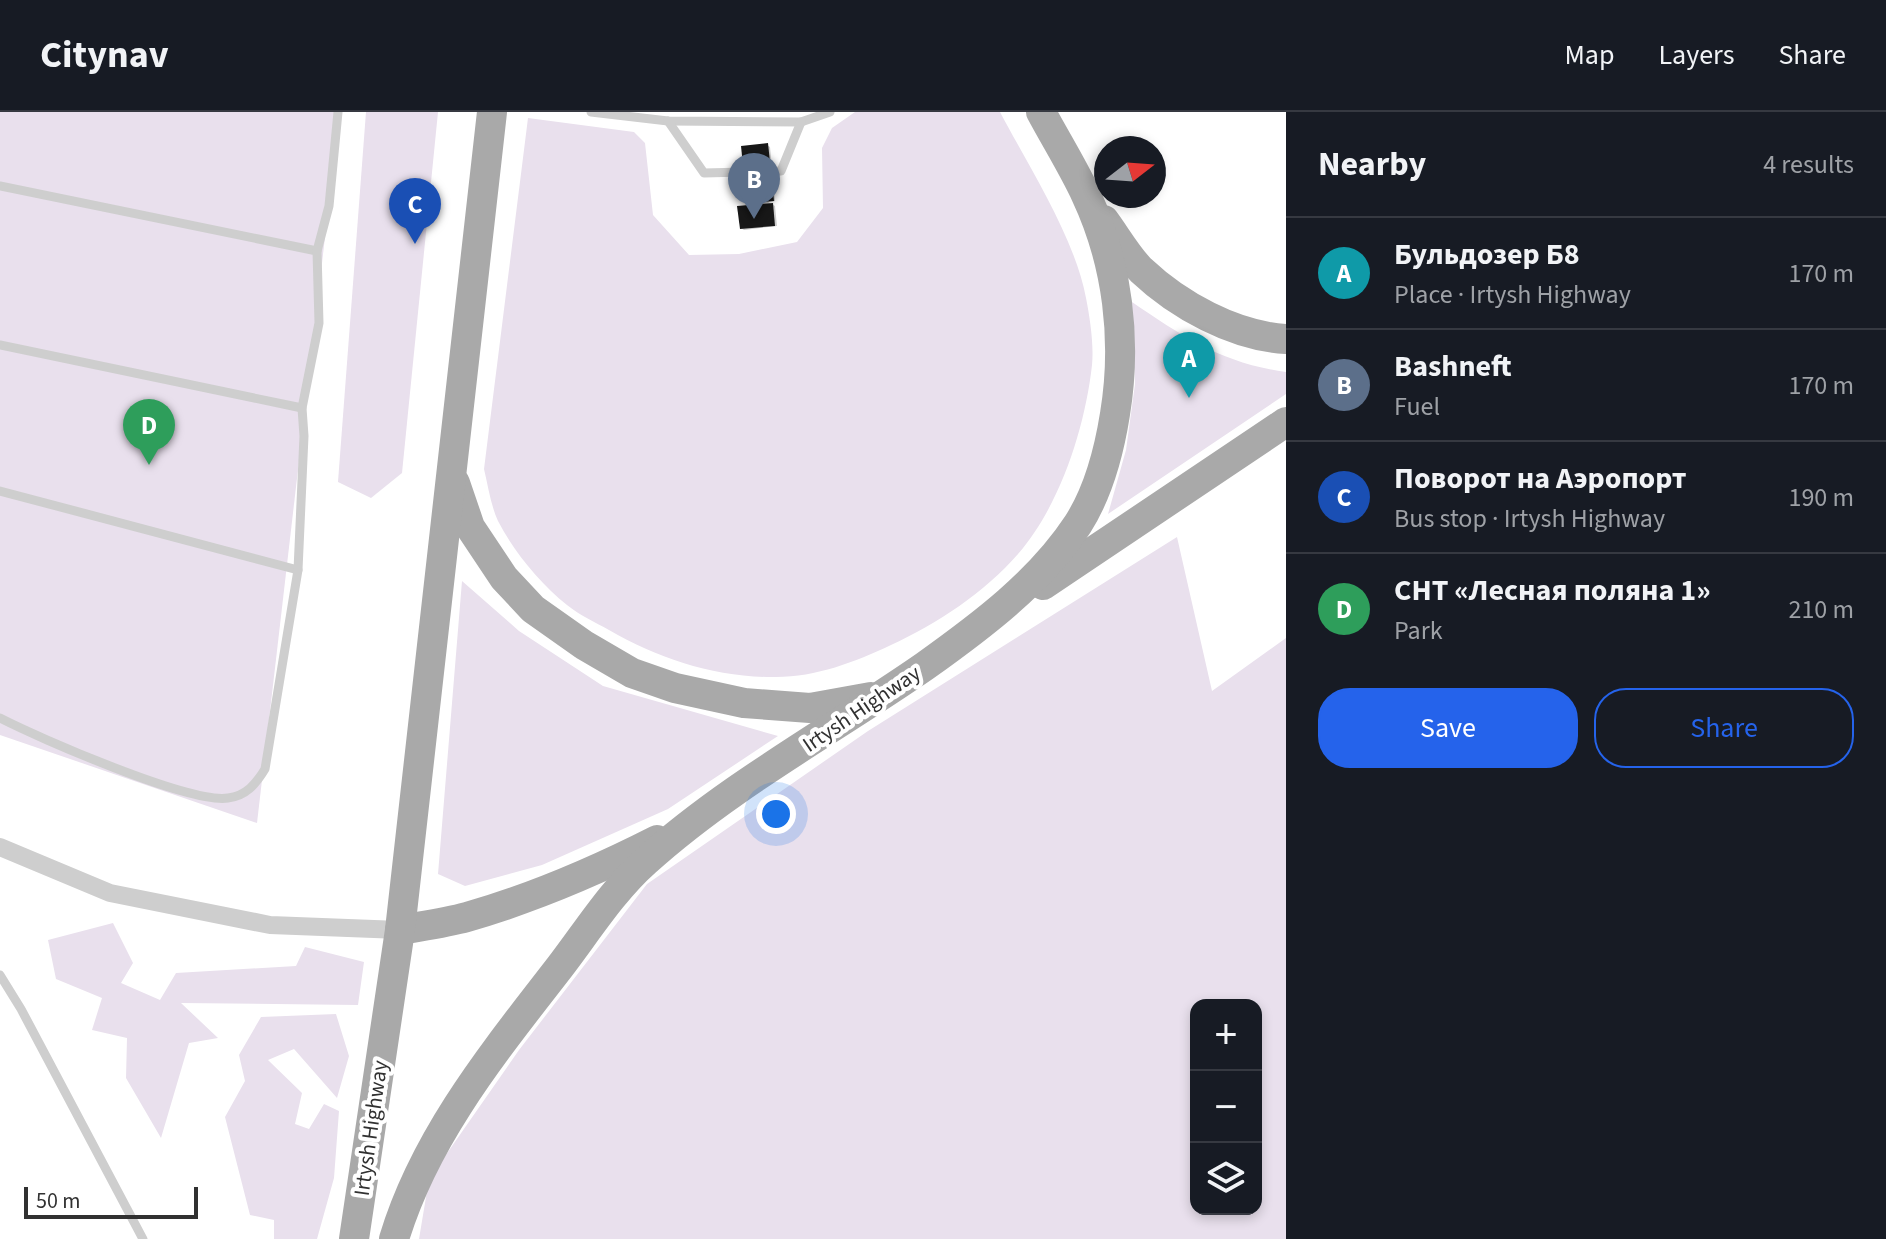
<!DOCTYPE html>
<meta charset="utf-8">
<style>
body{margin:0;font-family:"Source Sans 3",sans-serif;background:#20242c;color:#f1f3f6}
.controls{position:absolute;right:24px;bottom:24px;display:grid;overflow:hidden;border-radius:16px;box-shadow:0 4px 12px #0003}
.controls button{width:72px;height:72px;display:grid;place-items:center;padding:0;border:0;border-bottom:2px solid #363941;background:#171b24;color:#f1f3f6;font:40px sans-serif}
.compass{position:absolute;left:1094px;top:24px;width:72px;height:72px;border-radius:50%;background:#171b24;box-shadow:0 4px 12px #0003;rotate:73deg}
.scale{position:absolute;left:24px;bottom:20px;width:174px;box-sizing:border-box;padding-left:8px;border:4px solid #313131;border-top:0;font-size:22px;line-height:28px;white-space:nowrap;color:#313131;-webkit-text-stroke:6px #fff;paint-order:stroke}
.you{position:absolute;left:776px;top:702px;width:28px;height:28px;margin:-20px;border:6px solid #fff;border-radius:50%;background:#1a73e8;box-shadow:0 0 0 12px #1a73e833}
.badge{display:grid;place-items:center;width:52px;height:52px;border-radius:50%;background:#2563eb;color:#fff;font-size:26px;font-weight:700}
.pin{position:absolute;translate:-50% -66px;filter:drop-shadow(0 2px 4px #0008)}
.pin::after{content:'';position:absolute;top:42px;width:28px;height:24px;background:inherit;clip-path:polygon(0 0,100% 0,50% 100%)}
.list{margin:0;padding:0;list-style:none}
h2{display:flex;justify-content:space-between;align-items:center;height:104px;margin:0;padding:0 32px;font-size:34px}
h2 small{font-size:26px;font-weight:400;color:#9ea1a6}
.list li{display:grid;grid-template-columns:52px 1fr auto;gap:24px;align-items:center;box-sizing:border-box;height:112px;padding:0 32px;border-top:2px solid #363941}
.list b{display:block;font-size:30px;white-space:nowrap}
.list p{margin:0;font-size:26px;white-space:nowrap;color:#9ea1a6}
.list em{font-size:26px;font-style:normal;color:#9ea1a6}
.actions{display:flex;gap:16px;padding:24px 32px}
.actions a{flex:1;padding:18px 0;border:2px solid #2563eb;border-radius:32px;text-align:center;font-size:28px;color:#2563eb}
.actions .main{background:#2563eb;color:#fff}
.icon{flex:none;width:44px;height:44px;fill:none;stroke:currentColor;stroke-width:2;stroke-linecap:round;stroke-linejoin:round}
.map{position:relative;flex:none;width:1286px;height:1127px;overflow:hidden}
header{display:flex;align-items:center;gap:48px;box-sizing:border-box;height:112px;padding:0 40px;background:#171b24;border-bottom:2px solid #363941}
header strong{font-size:38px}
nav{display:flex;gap:44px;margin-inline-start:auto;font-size:28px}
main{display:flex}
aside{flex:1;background:#171b24}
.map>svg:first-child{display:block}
</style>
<header>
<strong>Citynav</strong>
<nav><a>Map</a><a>Layers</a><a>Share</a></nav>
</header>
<main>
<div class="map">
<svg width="1286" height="1127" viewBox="0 0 1286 1127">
<rect width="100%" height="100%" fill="#fff"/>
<!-- green -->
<g fill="#e9e0ed" fill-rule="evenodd">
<polygon points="0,0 337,0 330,82 257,711 0,623"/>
<polygon points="366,0 438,0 402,361 371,386 338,370"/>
<path d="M 855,0 L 1000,0 C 1029,55 1075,126 1086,186 C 1090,206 1094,233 1092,253 C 1085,316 1060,394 1018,442 C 985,480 937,512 891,533 C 855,550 816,565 776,565 C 717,566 659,547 609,518 C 595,510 579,503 567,493 C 540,471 514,440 498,409 C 491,394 488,374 484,357 L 528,6 L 634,20 L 645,31 L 653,103 L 689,143 L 739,142 L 797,130 L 823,96 L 822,36 L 832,16 Z"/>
<path d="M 1132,190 C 1185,226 1222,251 1286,260 L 1286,282 L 1108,402 L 1126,338 L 1135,272 Z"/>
<path d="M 1177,425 L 1212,579 L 1286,526 L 1286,1127 L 419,1127 L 429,1067 L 519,938 L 647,772 L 868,619 ZM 1196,893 L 1256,893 L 1256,1097 L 1196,1097 Z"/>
<polygon points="462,469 519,519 603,574 778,624 668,697 542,753 465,774 438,762"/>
<polygon points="113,811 133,851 121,871 160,888 176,861 296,854 305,835 364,850 358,893 181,891 218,926 189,931 161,1026 126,966 127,926 92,918 102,886 56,867 48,828"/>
<polygon points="336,902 349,944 337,986 294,937 268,948 302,981 295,1012 309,1017 324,992 339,999 334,1066 317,1127 274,1127 274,1108 250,1103 225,1005 245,969 239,943 261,905"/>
</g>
<!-- shadow -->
<polygon fill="#0003" points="767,33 770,35 775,89 768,90 775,94 777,114 744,118 741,116 756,95 749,90"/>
<!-- building -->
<g fill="#181818">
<polygon points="768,31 774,89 747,91 741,34"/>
<polygon points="773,91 775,114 740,117 737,94"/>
</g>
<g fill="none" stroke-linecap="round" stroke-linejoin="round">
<!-- service -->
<g stroke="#cecece" stroke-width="9">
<polyline points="591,0 668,9 801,10 830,0"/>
<polyline points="668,9 704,61 781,59 801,10"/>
<polyline points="0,74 317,139"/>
<polyline points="0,233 302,296"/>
<polyline points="0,379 298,458"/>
<path d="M 0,606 C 39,626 190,692 228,686 C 246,684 256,672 265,657 L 298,458 L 304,324 L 302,296 L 319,211 L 317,139 L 329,94 L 338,0"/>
<polyline points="0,863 21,897 143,1127"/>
</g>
<!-- minor -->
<polyline stroke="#cecece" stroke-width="18" points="0,735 110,781 270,813 400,818"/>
<!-- primary -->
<g stroke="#a9a9a9" stroke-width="30">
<path d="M 1104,108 C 1116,124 1127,144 1141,158 C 1178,193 1234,224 1286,227"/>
<polyline points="455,371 470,415 504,466 533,497 584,533 632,561 675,576 744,591 810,596 871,585"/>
<polyline points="1043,473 1286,310"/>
<path d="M 400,818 C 422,814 445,811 467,805 C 533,786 596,759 657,728"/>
<polyline points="354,1127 400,818 492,0"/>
<path d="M 394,1127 C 425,1024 494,940 559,856 C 586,821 612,779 646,749 C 729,674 833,618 925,554 C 981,514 1040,470 1078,412 C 1099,379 1109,340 1115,302 C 1127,229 1118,151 1086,83 C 1073,55 1056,28 1041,0"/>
</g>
</g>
<g text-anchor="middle" stroke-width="8" stroke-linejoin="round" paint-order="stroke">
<!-- street labels -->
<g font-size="22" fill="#313131" stroke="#fff">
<text transform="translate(861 596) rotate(-34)" y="8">Irtysh Highway</text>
<text transform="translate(370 1016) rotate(-82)" y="8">Irtysh Highway</text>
</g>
</g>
</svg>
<div class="controls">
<button>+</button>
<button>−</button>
<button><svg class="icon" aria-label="layers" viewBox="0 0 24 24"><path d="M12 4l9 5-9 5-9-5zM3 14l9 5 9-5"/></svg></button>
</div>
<svg class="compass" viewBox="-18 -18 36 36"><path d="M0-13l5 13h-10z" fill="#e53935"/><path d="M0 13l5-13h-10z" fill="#9ea1a6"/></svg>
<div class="scale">50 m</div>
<div class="you"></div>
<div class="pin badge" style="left:1189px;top:286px;background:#0f9aa8">A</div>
<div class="pin badge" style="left:754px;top:107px;background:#5c6f8a">B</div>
<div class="pin badge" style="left:415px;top:132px;background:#1a4fb4">C</div>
<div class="pin badge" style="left:149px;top:353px;background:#2e9e5b">D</div>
</div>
<aside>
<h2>Nearby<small>4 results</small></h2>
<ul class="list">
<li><span class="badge" style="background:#0f9aa8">A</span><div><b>Бульдозер Б8</b><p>Place · Irtysh Highway</p></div><em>170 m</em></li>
<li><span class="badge" style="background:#5c6f8a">B</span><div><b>Bashneft</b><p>Fuel</p></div><em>170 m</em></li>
<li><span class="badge" style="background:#1a4fb4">C</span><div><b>Поворот на Аэропорт</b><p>Bus stop · Irtysh Highway</p></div><em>190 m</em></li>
<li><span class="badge" style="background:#2e9e5b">D</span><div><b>СНТ «Лесная поляна 1»</b><p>Park</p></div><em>210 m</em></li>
</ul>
<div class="actions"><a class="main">Save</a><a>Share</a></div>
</aside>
</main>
